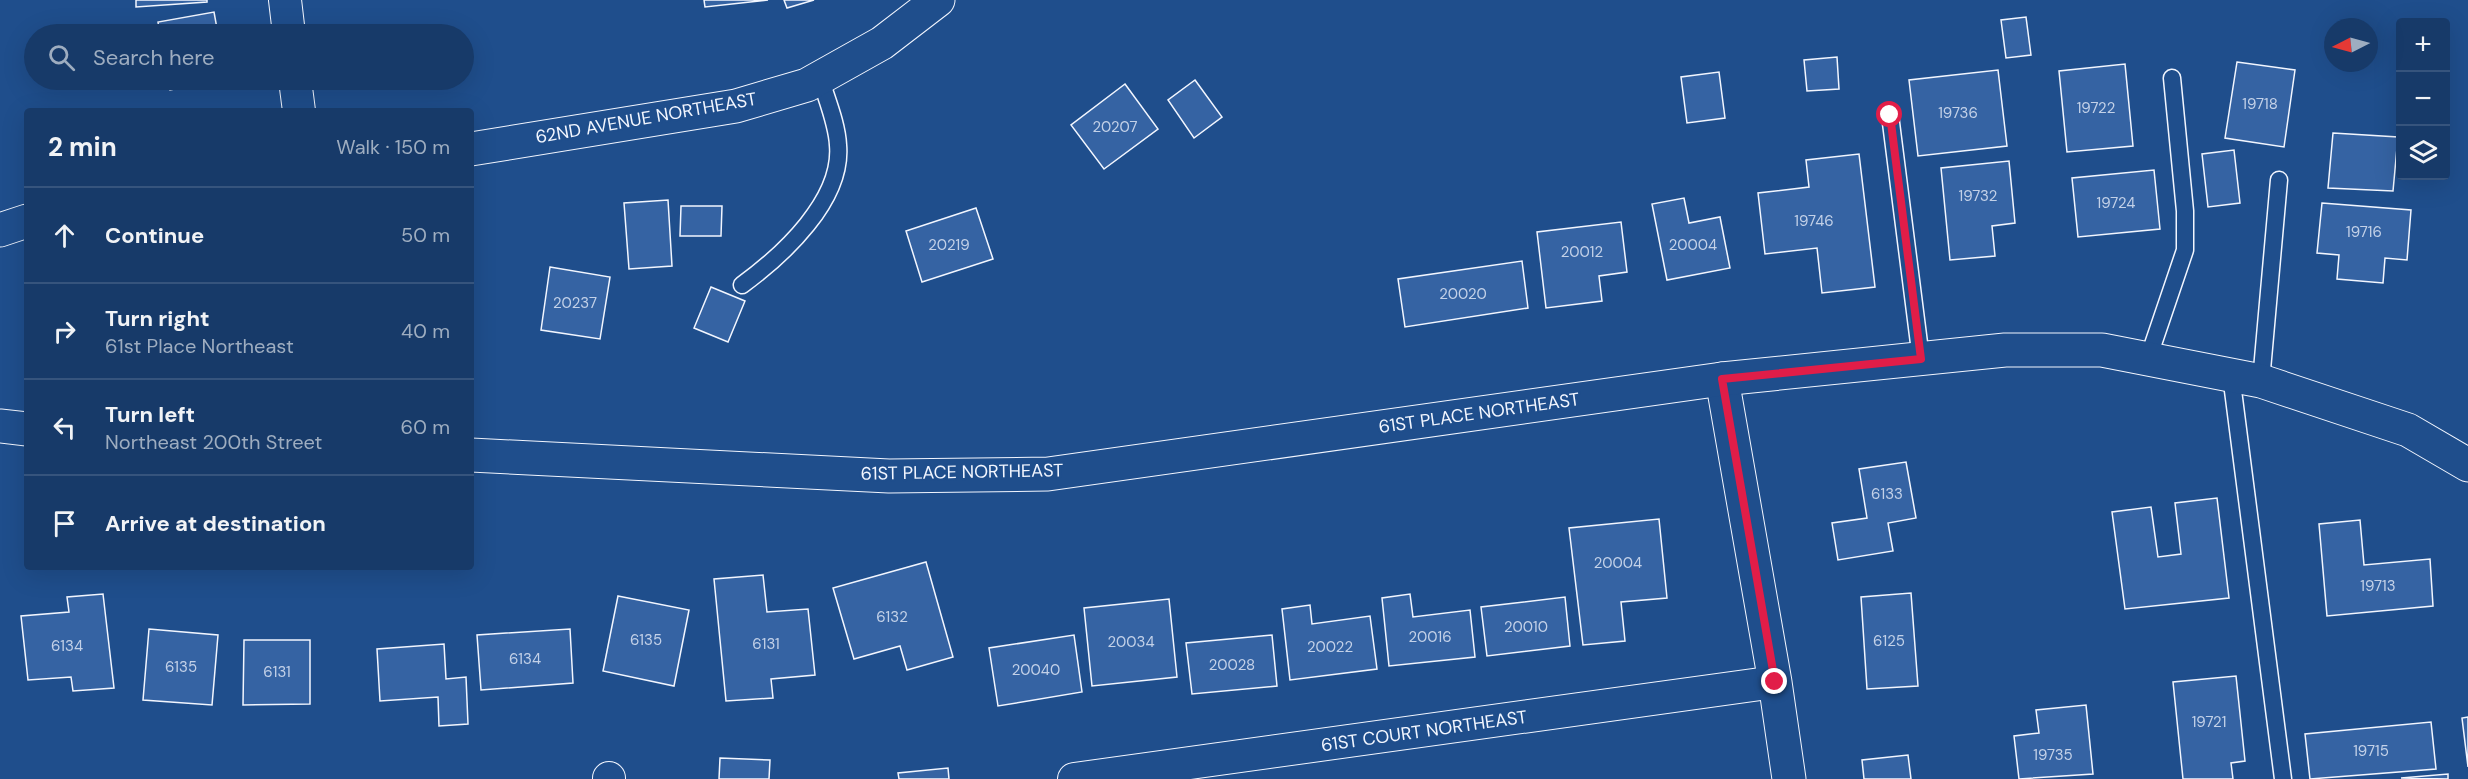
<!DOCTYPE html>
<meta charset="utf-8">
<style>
body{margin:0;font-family:"DM Sans",sans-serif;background:#244571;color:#f1f3f6}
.controls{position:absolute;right:18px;top:18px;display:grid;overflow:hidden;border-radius:6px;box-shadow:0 6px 24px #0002}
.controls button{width:54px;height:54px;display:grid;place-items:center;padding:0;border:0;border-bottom:2px solid #36547d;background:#173a69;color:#f1f3f6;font:30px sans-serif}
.compass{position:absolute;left:2324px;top:18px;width:54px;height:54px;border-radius:50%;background:#173a69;box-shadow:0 6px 24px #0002;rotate:264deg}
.stop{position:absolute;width:18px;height:18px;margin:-14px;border:4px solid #e11d48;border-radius:50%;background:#fff}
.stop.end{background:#e11d48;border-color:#fff;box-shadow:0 2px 6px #0008}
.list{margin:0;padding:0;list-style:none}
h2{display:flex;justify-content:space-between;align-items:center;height:78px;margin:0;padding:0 24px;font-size:26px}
h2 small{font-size:20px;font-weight:400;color:#9eadc0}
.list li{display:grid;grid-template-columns:39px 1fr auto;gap:18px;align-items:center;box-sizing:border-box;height:96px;padding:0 24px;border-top:2px solid #36547d}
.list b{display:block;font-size:22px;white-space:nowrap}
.list p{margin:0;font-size:20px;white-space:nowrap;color:#9eadc0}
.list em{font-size:20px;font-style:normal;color:#9eadc0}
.icon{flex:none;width:33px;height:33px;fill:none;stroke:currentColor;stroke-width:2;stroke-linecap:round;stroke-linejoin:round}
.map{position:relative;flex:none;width:2468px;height:779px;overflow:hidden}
.search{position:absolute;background:#173a69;box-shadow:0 6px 24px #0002;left:24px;top:24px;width:450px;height:66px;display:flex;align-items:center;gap:15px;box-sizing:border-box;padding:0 21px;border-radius:33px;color:#9eadc0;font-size:22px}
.panel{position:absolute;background:#173a69;box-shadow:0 6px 24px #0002;left:24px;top:108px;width:450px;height:462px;border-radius:6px}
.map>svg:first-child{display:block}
</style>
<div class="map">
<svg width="2468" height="779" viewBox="0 0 2468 779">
<rect width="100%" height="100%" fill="#1f4e8c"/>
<!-- building -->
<g fill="#3563a3" stroke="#f2f6ff" stroke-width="1.5">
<polygon points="136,0 207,0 207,2 136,7"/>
<polygon points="704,0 768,0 705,7"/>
<polygon points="784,0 814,0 787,8"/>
<polygon points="214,12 218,34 160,34 158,22"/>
<polygon points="2026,17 2031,55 2006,58 2001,20"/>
<polygon points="1837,57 1839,89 1807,91 1804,60"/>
<polygon points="2237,62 2295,70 2284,147 2225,138"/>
<polygon points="2125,64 2133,146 2067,152 2059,71"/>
<polygon points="1998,70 2007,146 1918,156 1909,80"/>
<polygon points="1719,72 1725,118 1687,123 1681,77"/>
<polygon points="168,80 226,80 170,90"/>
<polygon points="1195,80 1222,117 1194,138 1168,100"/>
<polygon points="1125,84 1158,129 1104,169 1071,125"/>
<polygon points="2333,133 2398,137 2393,191 2328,188"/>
<polygon points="2234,150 2240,203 2208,207 2202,154"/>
<polygon points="1859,154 1875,287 1822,293 1817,248 1765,254 1758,193 1809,187 1806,160"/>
<polygon points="2009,161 2015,223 1992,226 1995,256 1950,260 1941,168"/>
<polygon points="2154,170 2160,229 2078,237 2072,178"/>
<polygon points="1684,198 1689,223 1720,217 1730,268 1667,280 1652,204"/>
<polygon points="668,200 672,266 629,269 624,203"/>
<polygon points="2322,203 2411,210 2407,260 2385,258 2383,283 2337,279 2339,255 2317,253"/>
<polygon points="681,206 722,206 721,236 680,236"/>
<polygon points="976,208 993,259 922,282 906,231"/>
<polygon points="1621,222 1627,272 1599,276 1602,301 1546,308 1537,232"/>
<polygon points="1522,261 1528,308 1405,327 1398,279"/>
<polygon points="550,267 610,277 600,339 541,330"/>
<polygon points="711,287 745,301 728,342 694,328"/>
<polygon points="1906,462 1916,518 1888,523 1893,551 1838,560 1832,523 1867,518 1859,469"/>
<polygon points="2217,498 2229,598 2125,609 2112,512 2151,507 2158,557 2181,554 2175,503"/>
<polygon points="1659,519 1667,598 1621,602 1625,641 1583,645 1569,528"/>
<polygon points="2360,520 2364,565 2430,559 2433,606 2327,616 2319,524"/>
<polygon points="926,562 953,657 907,670 900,646 854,659 833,588"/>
<polygon points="763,575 767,612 808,609 815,675 771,679 773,698 726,701 714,579"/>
<polygon points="1911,593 1918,686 1867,689 1861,597"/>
<polygon points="103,594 114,688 73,691 71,677 28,680 21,616 69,612 67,597"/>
<polygon points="1410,594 1413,617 1470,610 1475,657 1389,666 1382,598"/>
<polygon points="618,596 689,610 674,686 603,671"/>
<polygon points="1565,597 1570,646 1487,656 1481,607"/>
<polygon points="1169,599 1177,677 1092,686 1084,608"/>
<polygon points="1310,605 1312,624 1370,616 1377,669 1290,680 1282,609"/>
<polygon points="149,629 218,635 212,705 143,700"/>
<polygon points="570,629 573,683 481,690 477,635"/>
<polygon points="1074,635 1082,692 998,706 989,648"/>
<polygon points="1272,635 1277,686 1192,694 1186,643"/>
<polygon points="244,640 310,640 310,704 243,705"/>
<polygon points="444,644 446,679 466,677 468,724 439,726 438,697 380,701 377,649"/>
<polygon points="2236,676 2245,761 2231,763 2233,779 2183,779 2173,682"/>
<polygon points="2086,705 2093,774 2019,779 2014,736 2039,733 2036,710"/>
<polygon points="2468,717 2468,767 2462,718"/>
<polygon points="2431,722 2436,769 2310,779 2305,734"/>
<polygon points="1908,755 1911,779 1864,779 1862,760"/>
<polygon points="720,758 770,760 769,779 719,779"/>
<polygon points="948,768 949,779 899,779 898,773"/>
<polygon points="2448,774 2448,779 2401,778"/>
</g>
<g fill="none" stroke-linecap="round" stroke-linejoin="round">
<defs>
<g id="lane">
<polyline points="1890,115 1921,359"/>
<path d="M 742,285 C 783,255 843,200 838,145 C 837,123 826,98 820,77"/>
<polyline points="2148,359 2185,250 2185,211 2172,78"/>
<polyline points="2231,375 2283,779"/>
<polyline points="2261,381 2279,180"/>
</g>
<g id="street">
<polyline points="285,0 289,34"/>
<polyline points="295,80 299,111"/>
<polyline points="609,778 609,779"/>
<polyline points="1074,779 1775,682"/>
</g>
<g id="secondary">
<polyline points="471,149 736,106 807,85 882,43 938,0"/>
<polyline points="0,230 27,221"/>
<polyline points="1722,379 1775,682 1789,779"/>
<polyline points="0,426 27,429"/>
<polyline points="471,455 889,476 1048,474 1722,379 2005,350 2102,350 2261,381 2408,430 2468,465"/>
</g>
</defs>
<!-- lane casing -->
<use href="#lane" stroke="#f2f6ff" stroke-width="19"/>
<!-- street casing -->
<use href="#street" stroke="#f2f6ff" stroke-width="34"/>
<!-- secondary casing -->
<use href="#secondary" stroke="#f2f6ff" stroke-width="35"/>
<!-- lane -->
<use href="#lane" stroke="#1f4e8c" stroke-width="16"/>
<!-- street -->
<use href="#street" stroke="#1f4e8c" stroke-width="32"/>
<!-- secondary -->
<use href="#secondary" stroke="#1f4e8c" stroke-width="33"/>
</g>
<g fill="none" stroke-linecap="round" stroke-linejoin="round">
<!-- route -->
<polyline stroke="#e11d48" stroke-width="8" points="1775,682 1722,379 1921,359 1890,115"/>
</g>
<g text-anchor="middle" stroke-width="4.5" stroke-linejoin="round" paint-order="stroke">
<!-- number labels -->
<g font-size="15" fill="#c3d1e8">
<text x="2260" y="109">19718</text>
<text x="2096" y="113">19722</text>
<text x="1958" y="118">19736</text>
<text x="1115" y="132">20207</text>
<text x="1978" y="201">19732</text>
<text x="2116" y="208">19724</text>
<text x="1814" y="226">19746</text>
<text x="2364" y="237">19716</text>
<text x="949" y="250">20219</text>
<text x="1693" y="250">20004</text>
<text x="1582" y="257">20012</text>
<text x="1463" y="299">20020</text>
<text x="575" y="308">20237</text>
<text x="1887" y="499">6133</text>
<text x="1618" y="568">20004</text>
<text x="2378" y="591">19713</text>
<text x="892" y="622">6132</text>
<text x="1526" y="632">20010</text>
<text x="1430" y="642">20016</text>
<text x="646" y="645">6135</text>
<text x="1889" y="646">6125</text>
<text x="1131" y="647">20034</text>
<text x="766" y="649">6131</text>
<text x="67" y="651">6134</text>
<text x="1330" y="652">20022</text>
<text x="525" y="664">6134</text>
<text x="1232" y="670">20028</text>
<text x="181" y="672">6135</text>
<text x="1036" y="675">20040</text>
<text x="277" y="677">6131</text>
<text x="2209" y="727">19721</text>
<text x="2371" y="756">19715</text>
<text x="2053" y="760">19735</text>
</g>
<!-- street labels -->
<g font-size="18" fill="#f2f6ff" stroke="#1f4e8c">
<text transform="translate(646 118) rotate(-10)" y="6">62ND AVENUE NORTHEAST</text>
<text transform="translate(1479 413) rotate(-8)" y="6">61ST PLACE NORTHEAST</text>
<text transform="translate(962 472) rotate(-1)" y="6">61ST PLACE NORTHEAST</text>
<text transform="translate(1424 731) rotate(-8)" y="6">61ST COURT NORTHEAST</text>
</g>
</g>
</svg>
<div class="controls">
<button>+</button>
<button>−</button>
<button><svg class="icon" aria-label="layers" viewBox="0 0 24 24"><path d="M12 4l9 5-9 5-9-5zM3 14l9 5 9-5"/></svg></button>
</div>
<svg class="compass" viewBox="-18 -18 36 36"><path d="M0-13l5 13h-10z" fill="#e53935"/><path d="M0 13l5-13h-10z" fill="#9eadc0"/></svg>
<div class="stop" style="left:1890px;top:115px"></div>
<div class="stop end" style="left:1775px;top:682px"></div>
<div class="search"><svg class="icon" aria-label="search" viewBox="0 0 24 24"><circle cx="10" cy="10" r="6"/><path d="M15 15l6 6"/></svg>Search here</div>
<section class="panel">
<h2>2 min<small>Walk · 150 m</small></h2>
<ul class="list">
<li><svg class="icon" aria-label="ahead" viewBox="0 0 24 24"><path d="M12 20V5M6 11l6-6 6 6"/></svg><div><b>Continue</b></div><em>50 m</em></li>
<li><svg class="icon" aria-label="right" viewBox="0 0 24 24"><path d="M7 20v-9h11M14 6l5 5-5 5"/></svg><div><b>Turn right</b><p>61st Place Northeast</p></div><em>40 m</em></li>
<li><svg class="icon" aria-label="left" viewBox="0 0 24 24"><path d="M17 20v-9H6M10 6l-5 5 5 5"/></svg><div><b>Turn left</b><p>Northeast 200th Street</p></div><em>60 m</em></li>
<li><svg class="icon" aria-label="arrive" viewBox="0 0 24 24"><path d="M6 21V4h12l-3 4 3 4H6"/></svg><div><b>Arrive at destination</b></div></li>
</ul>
</section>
</div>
